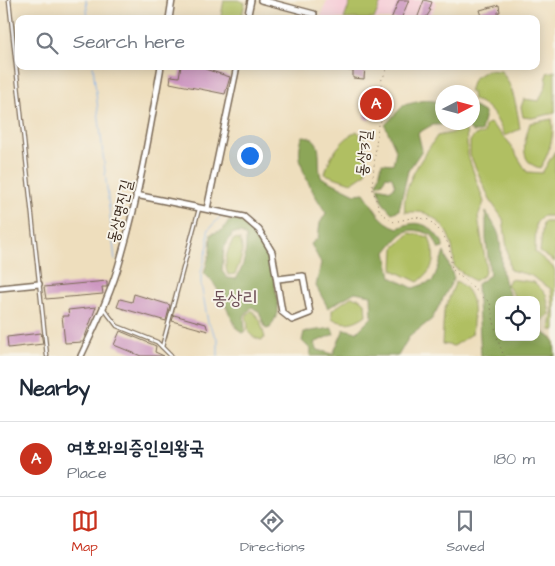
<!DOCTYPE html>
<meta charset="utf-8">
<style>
body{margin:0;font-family:"Architects Daughter","Poor Story",sans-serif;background:#f2f2f3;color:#1f2937}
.controls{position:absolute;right:15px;bottom:15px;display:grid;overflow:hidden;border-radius:10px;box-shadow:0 2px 12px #0003}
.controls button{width:45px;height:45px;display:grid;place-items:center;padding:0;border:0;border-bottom:1px solid #e0e1e3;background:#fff;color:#1f2937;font:25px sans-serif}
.compass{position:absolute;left:435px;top:85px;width:45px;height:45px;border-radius:50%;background:#fff;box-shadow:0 2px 12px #0003;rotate:84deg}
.you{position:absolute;left:249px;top:155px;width:18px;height:18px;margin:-12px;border:4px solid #fff;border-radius:50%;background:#1a73e8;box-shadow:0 0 0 8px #1a73e833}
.badge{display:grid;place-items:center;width:32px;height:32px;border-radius:50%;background:#c8321e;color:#fff;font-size:16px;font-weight:700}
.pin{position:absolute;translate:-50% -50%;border:2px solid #fff;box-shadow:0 1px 5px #0006}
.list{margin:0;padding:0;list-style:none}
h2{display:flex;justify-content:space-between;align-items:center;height:65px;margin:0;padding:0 20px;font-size:21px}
h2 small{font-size:16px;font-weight:400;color:#747a83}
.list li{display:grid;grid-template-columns:32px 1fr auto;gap:15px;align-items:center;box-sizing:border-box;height:75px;padding:0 20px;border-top:1px solid #e0e1e3}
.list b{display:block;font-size:19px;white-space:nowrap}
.list p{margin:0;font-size:16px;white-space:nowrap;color:#747a83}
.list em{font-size:16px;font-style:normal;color:#747a83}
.icon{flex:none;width:28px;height:28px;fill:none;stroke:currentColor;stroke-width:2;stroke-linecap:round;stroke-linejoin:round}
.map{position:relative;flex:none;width:555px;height:356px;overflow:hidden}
.search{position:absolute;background:#fff;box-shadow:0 2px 12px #0003;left:15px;right:15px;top:15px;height:55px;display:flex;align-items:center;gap:12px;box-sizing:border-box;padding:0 18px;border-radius:10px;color:#747a83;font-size:19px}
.sheet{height:140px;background:#fff}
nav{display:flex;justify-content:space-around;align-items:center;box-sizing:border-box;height:70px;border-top:1px solid #e0e1e3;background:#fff;font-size:14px;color:#747a83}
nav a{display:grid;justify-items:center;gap:2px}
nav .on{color:#c8321e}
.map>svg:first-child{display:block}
</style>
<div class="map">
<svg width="555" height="356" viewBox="0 0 555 356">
<rect width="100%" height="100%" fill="#f7f3e8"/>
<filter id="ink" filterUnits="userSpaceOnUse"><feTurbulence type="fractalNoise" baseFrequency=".02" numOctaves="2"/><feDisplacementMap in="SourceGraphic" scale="10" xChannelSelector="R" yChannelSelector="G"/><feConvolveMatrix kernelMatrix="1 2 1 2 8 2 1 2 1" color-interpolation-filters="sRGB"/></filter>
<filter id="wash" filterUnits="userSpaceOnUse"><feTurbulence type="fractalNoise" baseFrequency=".0096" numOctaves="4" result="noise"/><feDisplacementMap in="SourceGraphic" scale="20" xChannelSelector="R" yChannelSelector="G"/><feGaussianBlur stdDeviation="1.12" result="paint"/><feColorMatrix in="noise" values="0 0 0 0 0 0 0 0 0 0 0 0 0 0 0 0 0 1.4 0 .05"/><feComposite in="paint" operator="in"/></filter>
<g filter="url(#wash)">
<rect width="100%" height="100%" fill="#eedebd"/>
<!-- built -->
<polygon fill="#f6cfd8" points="327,0 434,0 436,3 430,19 320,19"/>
<!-- green -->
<g fill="#b0bf62" stroke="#767440">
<polygon points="224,0 239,0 245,3 241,19 225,19 221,16"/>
<polygon points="351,0 382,0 374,19 344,19"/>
<path d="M 487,70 L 501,71 C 514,87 517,109 520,129 L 505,136 C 496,119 492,105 473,100 L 472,92 L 469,92 L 473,79 Z"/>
<polygon points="555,71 555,113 532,118 523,117 521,107 524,99 539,101 546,85 547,73"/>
<path d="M 552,119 C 555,134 549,155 540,168 C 517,162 525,139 530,123 Z"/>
<polygon points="490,123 508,141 527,172 542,173 555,151 555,216 543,216 536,223 535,252 554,268 555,272 555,330 550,330 553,308 551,289 530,275 510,270 503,219 490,200 470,155 470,141 475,135 484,134 485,125"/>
<path d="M 466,130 L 468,156 L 484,202 L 478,217 L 486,265 L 484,275 L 474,281 L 454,267 C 454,246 449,226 429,215 C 423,211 412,212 405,212 C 401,184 423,158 437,136 Z"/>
<path d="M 357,131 L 366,141 L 366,173 L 351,183 L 325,174 C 328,157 342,139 357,131 Z"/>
<polygon points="543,222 555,222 555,262 540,252"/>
<path d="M 410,233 L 429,237 C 436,258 436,268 418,282 L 393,270 L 394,248 Z"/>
<path d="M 234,239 L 240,240 C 245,251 240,263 235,274 L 228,275 C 223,263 227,249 234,239 Z"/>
<polygon points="510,279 534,282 546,294 550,314 541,321 536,321 536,300 517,300 507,285"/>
<path d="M 456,281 C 477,292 474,314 472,334 L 454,346 L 442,344 L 444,311 Z"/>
<path d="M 351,297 L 359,298 L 365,303 L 366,315 C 355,323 344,326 332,318 L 332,310 Z"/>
<path d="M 252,310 L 260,320 L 265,338 L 261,340 C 244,334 250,331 246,316 Z"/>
</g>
<!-- forest -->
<g fill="#8ca658" stroke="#64683b" fill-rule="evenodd">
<polygon points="425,100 442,102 442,122 472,122 473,106 485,113 481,132 473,132 464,124 432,125 418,133 422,150 408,171 399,210 392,213 383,203 378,187 391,190 395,186 392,177 386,176 383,182 377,185 382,163 393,164 396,150 385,125 404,105"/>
<path d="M 303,136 C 326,137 316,162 321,177 L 355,194 L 364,193 C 375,208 379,222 398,228 C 415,220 427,222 438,237 C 442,241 443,242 443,248 L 439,249 L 432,235 C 406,225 403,231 386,252 L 391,277 L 413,288 L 433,281 L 444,252 L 454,278 L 432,319 L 409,337 L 398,356 L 310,356 L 311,350 L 302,341 L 304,332 L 332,328 L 334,334 L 314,343 L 318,350 L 333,354 L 344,329 L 357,332 L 372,317 L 371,295 L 355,292 L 328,308 L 316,286 L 321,263 L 311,244 L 318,238 L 320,223 L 326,213 C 313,192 291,160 303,136 Z"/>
<path d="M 486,211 C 490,219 497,228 499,236 C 504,262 497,274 513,300 L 499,300 L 499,337 L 536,337 L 536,327 L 554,340 L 555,356 L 481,356 L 477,284 L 490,275 L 486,239 Z"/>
<path d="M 234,219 C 268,229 274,276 278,305 L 278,313 L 270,328 L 266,329 L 259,312 L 252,307 L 244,316 L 245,331 L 242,333 L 239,331 C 228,317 219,282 204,274 L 210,252 L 211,234 L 223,230 L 227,223 ZM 233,233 L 241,233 L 246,237 C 246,253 245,265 236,279 L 227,278 L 222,271 L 224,248 Z"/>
</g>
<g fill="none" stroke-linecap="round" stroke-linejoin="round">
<!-- stream -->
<g stroke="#80b1ec" stroke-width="1">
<polyline points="86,0 88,19"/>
<polyline points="93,66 115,260"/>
<polyline points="218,356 218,340 208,322 201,284 201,273 208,245 208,230 220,217"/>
</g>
</g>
<g id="blocks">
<!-- building -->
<g fill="#cd97c1">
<polygon points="399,0 409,0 401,19 391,19"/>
<polygon points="424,0 432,2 429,10 431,10 425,19 417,19"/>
<polygon points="499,5 500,12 498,12 498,15 483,19 480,10"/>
<polygon points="181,66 206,66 205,69 230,77 225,94 170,83 171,76 179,77"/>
<polygon points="341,66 365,66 364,79 353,78 353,71 341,70"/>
<polygon points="377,98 382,103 372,111 369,120 364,118 369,105"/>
<polygon points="107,281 107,287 102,287 103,294 46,299 44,287"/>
<polygon points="134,294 170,305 166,321 117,307 120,299 132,302"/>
<polygon points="96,307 83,342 65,343 62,316 69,316 68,310"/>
<polygon points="174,315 206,324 208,331 172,321"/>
<polygon points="120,331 156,346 155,352 164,356 141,356 114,345"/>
<polygon points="41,333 43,344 8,348 7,337"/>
</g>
</g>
</g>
<g filter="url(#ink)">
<use href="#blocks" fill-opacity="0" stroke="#7a6956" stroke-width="1"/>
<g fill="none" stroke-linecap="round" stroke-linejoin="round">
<defs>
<g id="lane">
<polyline points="9,0 47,356"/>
<polyline points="104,309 117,326 157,342 171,356"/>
<polyline points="162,347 199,209"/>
</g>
<g id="street">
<polyline points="261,0 314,14 313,19"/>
<polyline points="169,19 172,0"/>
<polyline points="247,19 251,0"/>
<polyline points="136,195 244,217 259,230 272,252 282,312 292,320 310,313 303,276 278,279"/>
<polyline points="207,209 237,66"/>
<polyline points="0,288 39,284"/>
<path d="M 81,356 C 96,324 112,291 121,257 C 139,195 150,130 161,66"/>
</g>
</defs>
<!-- lane casing -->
<use href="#lane" stroke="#7a6956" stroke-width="5"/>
<!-- street casing -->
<use href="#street" stroke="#7a6956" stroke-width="8"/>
<!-- path -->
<polyline stroke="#7a6956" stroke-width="1" stroke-dasharray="1 4" stroke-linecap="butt" points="389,66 381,81 388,112 378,125 372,187 380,212 394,222 415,217 429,220 441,232 449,245 452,269 490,303 498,341 504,356"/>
<!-- lane -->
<use href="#lane" stroke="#fff" stroke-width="2.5"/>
<!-- street -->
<use href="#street" stroke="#fff" stroke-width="5"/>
</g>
</g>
<g text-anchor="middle" stroke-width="4" stroke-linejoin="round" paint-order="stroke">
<!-- street labels -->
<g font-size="16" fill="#3b2a1e" stroke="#f7f3e8">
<text transform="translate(363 153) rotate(-84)" y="6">동상3길</text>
<text transform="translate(119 211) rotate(-77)" y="6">동상명진길</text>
</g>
<!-- quarter labels -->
<g font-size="19" fill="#6e5057" stroke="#f7f3e8">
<text x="235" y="304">동상리</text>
</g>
</g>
</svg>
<div class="controls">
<button><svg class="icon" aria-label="locate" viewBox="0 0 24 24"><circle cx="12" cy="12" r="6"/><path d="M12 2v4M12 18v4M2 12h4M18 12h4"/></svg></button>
</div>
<svg class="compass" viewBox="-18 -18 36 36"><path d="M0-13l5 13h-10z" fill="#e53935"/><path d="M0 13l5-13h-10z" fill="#747a83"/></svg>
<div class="you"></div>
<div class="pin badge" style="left:376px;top:104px">A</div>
<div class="search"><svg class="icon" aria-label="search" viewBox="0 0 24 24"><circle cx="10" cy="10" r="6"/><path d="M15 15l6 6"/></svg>Search here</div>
</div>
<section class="sheet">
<h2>Nearby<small></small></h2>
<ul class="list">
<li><span class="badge">A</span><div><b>여호와의증인의왕국</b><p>Place</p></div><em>180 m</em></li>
</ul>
</section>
<nav>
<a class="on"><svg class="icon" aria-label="map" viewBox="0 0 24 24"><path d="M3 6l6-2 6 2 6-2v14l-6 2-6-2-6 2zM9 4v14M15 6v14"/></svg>Map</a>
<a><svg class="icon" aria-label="directions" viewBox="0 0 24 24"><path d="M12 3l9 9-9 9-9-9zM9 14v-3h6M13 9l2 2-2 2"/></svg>Directions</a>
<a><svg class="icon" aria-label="saved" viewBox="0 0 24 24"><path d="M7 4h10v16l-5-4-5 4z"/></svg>Saved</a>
</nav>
